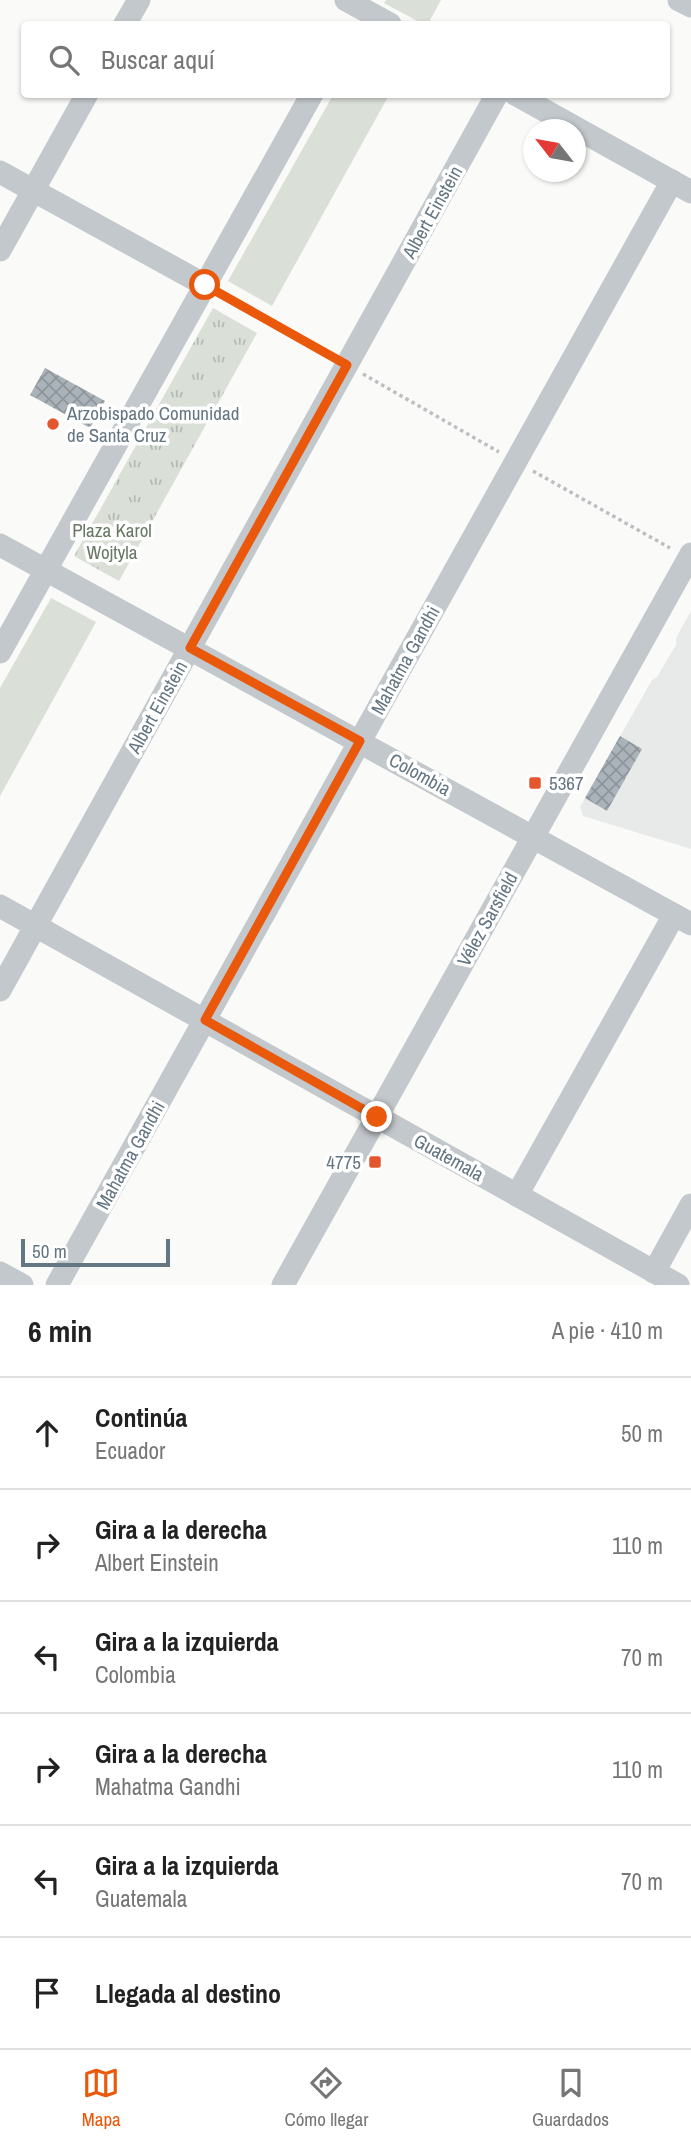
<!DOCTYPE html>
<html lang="es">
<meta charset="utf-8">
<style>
body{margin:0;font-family:"Archivo Narrow",sans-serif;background:#f2f2f2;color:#222}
.compass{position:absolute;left:523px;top:119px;width:63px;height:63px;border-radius:50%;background:#fff;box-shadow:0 2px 5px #0004;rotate:301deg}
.scale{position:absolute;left:21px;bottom:18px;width:149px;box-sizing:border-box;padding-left:7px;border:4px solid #657683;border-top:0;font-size:19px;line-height:24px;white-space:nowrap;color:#657683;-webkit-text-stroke:5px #fff;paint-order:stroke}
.stop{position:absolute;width:21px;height:21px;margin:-16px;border:5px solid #ea580c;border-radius:50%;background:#fff}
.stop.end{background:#ea580c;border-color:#fff;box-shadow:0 2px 7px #0008}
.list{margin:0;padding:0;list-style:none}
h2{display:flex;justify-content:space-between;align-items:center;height:91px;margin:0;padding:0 28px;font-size:30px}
h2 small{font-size:23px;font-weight:400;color:#767676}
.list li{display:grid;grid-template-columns:46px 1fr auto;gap:21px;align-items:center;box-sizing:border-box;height:112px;padding:0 28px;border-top:2px solid #e0e0e0}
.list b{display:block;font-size:26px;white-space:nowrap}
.list p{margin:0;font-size:23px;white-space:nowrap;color:#767676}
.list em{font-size:23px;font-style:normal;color:#767676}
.icon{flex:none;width:38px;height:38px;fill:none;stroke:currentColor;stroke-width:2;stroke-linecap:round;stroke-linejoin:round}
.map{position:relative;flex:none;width:691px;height:1285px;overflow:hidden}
.search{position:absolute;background:#fff;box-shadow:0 2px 5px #0004;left:21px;right:21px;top:21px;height:77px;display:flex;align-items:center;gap:18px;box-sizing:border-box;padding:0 24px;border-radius:7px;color:#767676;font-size:26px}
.sheet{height:763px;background:#fff}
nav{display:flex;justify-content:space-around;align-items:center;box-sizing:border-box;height:98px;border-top:2px solid #e0e0e0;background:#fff;font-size:19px;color:#767676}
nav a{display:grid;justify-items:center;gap:4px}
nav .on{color:#ea580c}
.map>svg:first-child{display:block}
</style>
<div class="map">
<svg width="691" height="1285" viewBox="0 0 691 1285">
<defs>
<pattern id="park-tufts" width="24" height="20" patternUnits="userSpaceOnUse" patternTransform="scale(1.75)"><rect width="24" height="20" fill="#dadfd7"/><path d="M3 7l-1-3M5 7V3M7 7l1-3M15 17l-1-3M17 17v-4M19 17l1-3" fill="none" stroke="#b4b9b4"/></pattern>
<pattern id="building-cross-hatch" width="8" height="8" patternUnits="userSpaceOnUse" patternTransform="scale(1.75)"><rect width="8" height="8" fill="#aab3b9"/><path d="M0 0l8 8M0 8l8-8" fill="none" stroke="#8e969c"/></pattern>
</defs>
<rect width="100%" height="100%" fill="#fafaf8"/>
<!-- built -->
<polygon fill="#e8e9e9" points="691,611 691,849 583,816 580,807 652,680 657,677 676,645 676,638"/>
<!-- green -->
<g fill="#dadfd7">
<polygon points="386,0 441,0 428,24 423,24 384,3"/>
<polygon points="333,95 389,95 272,306 228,281"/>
<polygon points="51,598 96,622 0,796 0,688"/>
</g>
<!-- park -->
<polygon fill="url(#park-tufts)" points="213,308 257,333 119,581 74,556"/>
<!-- building -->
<g fill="url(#building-cross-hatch)">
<polygon points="45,368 105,401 90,428 30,395"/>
<polygon points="620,736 642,749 607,811 585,798"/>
</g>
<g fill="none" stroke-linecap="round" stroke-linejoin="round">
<!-- path -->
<g stroke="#bbbfc2" stroke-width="3.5" stroke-dasharray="3.5 3.5" stroke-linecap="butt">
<polyline points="223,295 329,355"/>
<polyline points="363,374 499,452"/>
<polyline points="533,471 670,548"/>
</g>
<!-- street -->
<g stroke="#c3c8cc" stroke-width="23">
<polyline points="346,0 390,24"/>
<polyline points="679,0 691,6"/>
<polyline points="125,24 139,0"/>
<polyline points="515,94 691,192"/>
<polyline points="0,172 205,285"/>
<polyline points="0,250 87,94"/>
<polyline points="0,545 691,924"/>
<polyline points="0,652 312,94"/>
<polyline points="0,906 678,1285"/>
<polyline points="0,990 497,94"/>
<polyline points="517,1195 674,915"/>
<polyline points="654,1272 691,1205"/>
<polyline points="0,1273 22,1285"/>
<polyline points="57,1285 672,181"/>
<polyline points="283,1285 691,554"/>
</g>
</g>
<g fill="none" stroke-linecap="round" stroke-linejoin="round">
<!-- route -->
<polyline stroke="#ea580c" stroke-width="9" points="205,285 347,365 190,648 360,741 205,1020 377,1117"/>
</g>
<!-- markers -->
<g fill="#e4572e" stroke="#fff" stroke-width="2.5">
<circle cx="53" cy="424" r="7"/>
<rect x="528" y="776" width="14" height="14" rx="3.5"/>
<rect x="368" y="1155" width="14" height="14" rx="3.5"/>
</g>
<g text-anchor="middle" stroke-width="7" stroke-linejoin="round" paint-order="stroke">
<!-- street labels -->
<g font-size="19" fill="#657683" stroke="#fff">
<text transform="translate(432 212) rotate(-61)" y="7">Albert Einstein</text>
<text transform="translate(405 660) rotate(-61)" y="7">Mahatma Gandhi</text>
<text transform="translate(157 707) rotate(-61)" y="7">Albert Einstein</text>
<text transform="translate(420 774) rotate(29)" y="7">Colombia</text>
<text transform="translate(487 919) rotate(-61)" y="7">Vélez Sarsfield</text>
<text transform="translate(130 1155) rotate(-61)" y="7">Mahatma Gandhi</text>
<text transform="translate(449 1157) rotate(29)" y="7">Guatemala</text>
</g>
<!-- poi labels -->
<g font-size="19" fill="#657683" stroke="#fff" text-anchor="start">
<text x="67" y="420">Arzobispado Comunidad<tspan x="67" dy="22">de Santa Cruz</tspan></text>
<text x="549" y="790">5367</text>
<text x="361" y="1169" text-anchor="end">4775</text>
</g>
<!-- park labels -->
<g font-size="19" fill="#687a64" stroke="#fff">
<text x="112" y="537">Plaza Karol<tspan x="112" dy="22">Wojtyla</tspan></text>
</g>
</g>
</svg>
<svg class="compass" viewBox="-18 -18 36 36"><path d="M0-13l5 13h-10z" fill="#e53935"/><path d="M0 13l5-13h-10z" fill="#767676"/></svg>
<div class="scale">50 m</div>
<div class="stop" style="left:205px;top:285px"></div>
<div class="stop end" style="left:377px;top:1117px"></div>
<div class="search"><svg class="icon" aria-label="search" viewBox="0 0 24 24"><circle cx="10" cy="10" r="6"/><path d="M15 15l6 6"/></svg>Buscar aquí</div>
</div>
<section class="sheet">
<h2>6 min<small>A pie · 410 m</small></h2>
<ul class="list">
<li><svg class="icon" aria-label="ahead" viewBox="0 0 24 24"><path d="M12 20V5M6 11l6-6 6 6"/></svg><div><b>Continúa</b><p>Ecuador</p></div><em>50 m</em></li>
<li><svg class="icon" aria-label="right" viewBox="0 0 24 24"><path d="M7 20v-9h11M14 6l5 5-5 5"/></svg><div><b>Gira a la derecha</b><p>Albert Einstein</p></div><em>110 m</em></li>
<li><svg class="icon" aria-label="left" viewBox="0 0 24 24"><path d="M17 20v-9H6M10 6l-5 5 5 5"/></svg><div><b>Gira a la izquierda</b><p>Colombia</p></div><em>70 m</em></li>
<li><svg class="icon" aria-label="right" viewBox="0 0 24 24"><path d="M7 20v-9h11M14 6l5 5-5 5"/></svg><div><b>Gira a la derecha</b><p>Mahatma Gandhi</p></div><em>110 m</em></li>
<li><svg class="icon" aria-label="left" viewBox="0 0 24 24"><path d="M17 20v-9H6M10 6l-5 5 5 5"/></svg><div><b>Gira a la izquierda</b><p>Guatemala</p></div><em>70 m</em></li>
<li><svg class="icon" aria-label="arrive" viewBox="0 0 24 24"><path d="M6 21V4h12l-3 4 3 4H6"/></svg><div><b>Llegada al destino</b></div></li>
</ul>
</section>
<nav>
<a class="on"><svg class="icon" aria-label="map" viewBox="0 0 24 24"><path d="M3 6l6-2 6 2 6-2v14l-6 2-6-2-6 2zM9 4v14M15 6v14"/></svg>Mapa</a>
<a><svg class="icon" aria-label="directions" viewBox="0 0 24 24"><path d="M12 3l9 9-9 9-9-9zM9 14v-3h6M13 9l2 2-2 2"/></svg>Cómo llegar</a>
<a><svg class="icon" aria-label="saved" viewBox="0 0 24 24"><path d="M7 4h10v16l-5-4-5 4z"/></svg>Guardados</a>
</nav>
